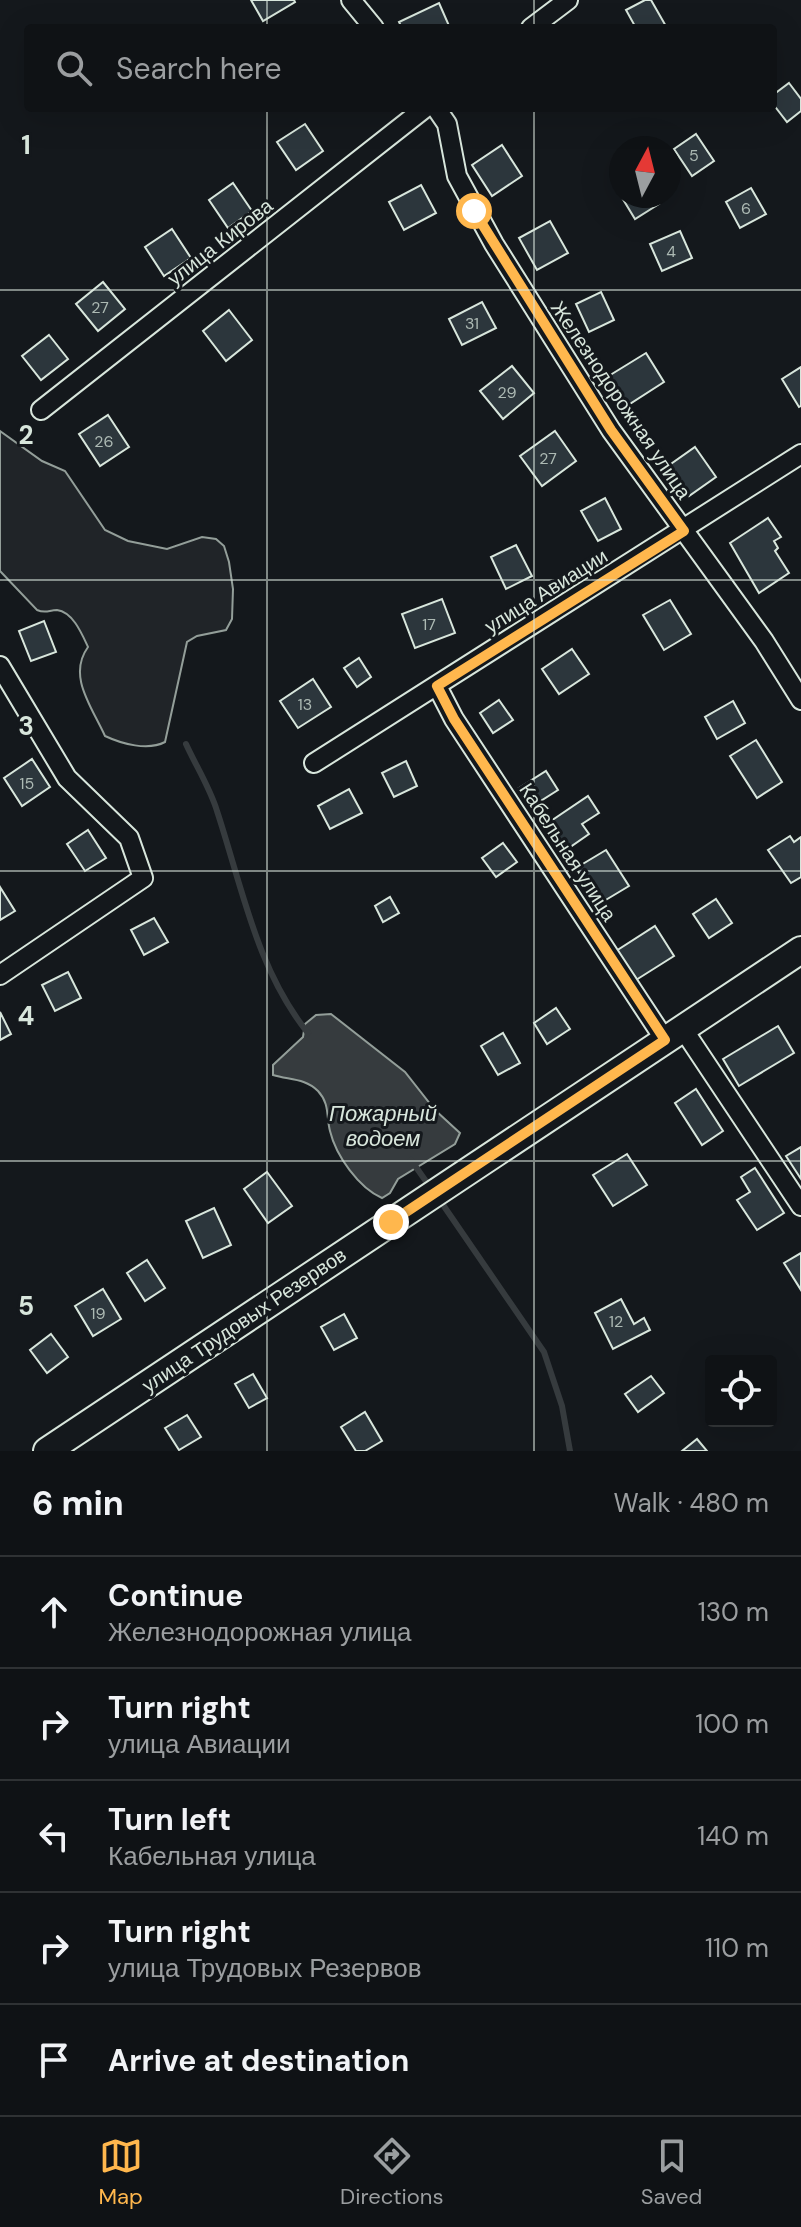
<!DOCTYPE html>
<meta charset="utf-8">
<style>
body{margin:0;font-family:"DM Sans",sans-serif;background:#181b1e;color:#f1f3f6}
.controls{position:absolute;right:24px;bottom:24px;display:grid;overflow:hidden;border-radius:8px;box-shadow:0 8px 32px #0002}
.controls button{width:72px;height:72px;display:grid;place-items:center;padding:0;border:0;border-bottom:2px solid #2f3234;background:#0f1215;color:#f1f3f6;font:40px sans-serif}
.compass{position:absolute;left:609px;top:136px;width:72px;height:72px;border-radius:50%;background:#0f1215;box-shadow:0 8px 32px #0002;rotate:7deg}
.stop{position:absolute;width:24px;height:24px;margin:-18px;border:6px solid #ffb74d;border-radius:50%;background:#fff}
.stop.end{background:#ffb74d;border-color:#fff;box-shadow:0 2px 8px #0008}
.list{margin:0;padding:0;list-style:none}
h2{display:flex;justify-content:space-between;align-items:center;height:104px;margin:0;padding:0 32px;font-size:34px}
h2 small{font-size:26px;font-weight:400;color:#9b9ea0}
.list li{display:grid;grid-template-columns:52px 1fr auto;gap:24px;align-items:center;box-sizing:border-box;height:112px;padding:0 32px;border-top:2px solid #2f3234}
.list b{display:block;font-size:30px;white-space:nowrap}
.list p{margin:0;font-size:26px;white-space:nowrap;color:#9b9ea0}
.list em{font-size:26px;font-style:normal;color:#9b9ea0}
.icon{flex:none;width:44px;height:44px;fill:none;stroke:currentColor;stroke-width:2;stroke-linecap:round;stroke-linejoin:round}
.map{position:relative;flex:none;width:801px;height:1451px;overflow:hidden}
.search{position:absolute;background:#0f1215;box-shadow:0 8px 32px #0002;left:24px;right:24px;top:24px;height:88px;display:flex;align-items:center;gap:20px;box-sizing:border-box;padding:0 28px;border-radius:8px;color:#9b9ea0;font-size:30px}
.sheet{height:664px;background:#0f1215}
nav{display:flex;justify-content:space-around;align-items:center;box-sizing:border-box;height:112px;border-top:2px solid #2f3234;background:#0f1215;font-size:22px;color:#9b9ea0}
nav a{display:grid;justify-items:center;gap:4px}
nav .on{color:#ffb74d}
.map>svg:first-child{display:block}
</style>
<div class="map">
<svg width="801" height="1451" viewBox="0 0 801 1451">
<rect width="100%" height="100%" fill="#14181c"/>
<!-- green -->
<path fill="#202428" stroke="#939e99" stroke-width="2" d="M 0,431 L 42,461 L 65,471 L 105,530 L 128,541 L 167,549 L 202,537 L 216,539 L 224,546 L 229,562 L 233,589 L 232,619 L 226,630 L 197,636 L 187,642 L 165,742 C 148,751 122,744 105,736 C 92,707 67,676 88,647 C 82,634 73,612 57,610 C 49,610 46,614 37,610 L 0,571 Z"/>
<!-- water -->
<path fill="#363b3e" stroke="#939e99" stroke-width="2" d="M 331,1014 L 405,1072 L 435,1110 L 460,1133 L 455,1144 L 398,1179 L 390,1193 L 382,1198 C 359,1188 336,1156 330,1131 C 326,1116 330,1104 318,1091 C 305,1078 289,1080 273,1075 L 273,1065 L 303,1037 L 305,1024 L 316,1015 Z"/>
<g fill="none" stroke-linecap="round" stroke-linejoin="round">
<!-- stream -->
<g stroke="#363b3e" stroke-width="6">
<path d="M 186,744 C 196,766 210,788 217,811 C 242,887 257,970 308,1033"/>
<polyline points="411,1160 430,1187"/>
<polyline points="439,1199 544,1352 562,1406 570,1451"/>
</g>
</g>
<!-- building -->
<g fill="#2c363c" stroke="#d8e6dc" stroke-width="2">
<polygon points="251,0 294,0 295,2 263,21"/>
<polygon points="645,0 651,0 667,28 636,28 626,10"/>
<polygon points="439,3 450,28 402,28 399,22"/>
<polygon points="789,83 801,99 801,111 787,122 773,104 773,95"/>
<polygon points="305,124 323,151 296,170 277,142"/>
<polygon points="696,134 714,161 692,176 674,149"/>
<polygon points="502,145 522,176 492,196 472,165"/>
<polygon points="233,183 252,211 228,228 209,200"/>
<polygon points="421,185 436,213 404,230 389,202"/>
<polygon points="751,188 766,214 740,228 726,202"/>
<polygon points="621,196 654,196 659,204 635,219"/>
<polygon points="550,221 568,253 537,270 519,238"/>
<polygon points="172,229 191,258 164,276 145,247"/>
<polygon points="680,231 692,258 662,271 650,244"/>
<polygon points="103,282 125,309 98,331 76,304"/>
<polygon points="601,292 614,320 589,332 576,304"/>
<polygon points="482,302 496,328 462,345 449,319"/>
<polygon points="229,310 252,340 226,361 203,331"/>
<polygon points="49,335 68,359 41,380 22,356"/>
<polygon points="646,353 664,382 625,407 607,377"/>
<polygon points="512,366 534,393 503,419 480,391"/>
<polygon points="801,367 801,406 799,407 782,379"/>
<polygon points="108,415 129,447 100,466 79,434"/>
<polygon points="555,431 576,461 542,486 520,456"/>
<polygon points="695,447 716,477 689,496 668,466"/>
<polygon points="605,498 621,529 598,541 581,511"/>
<polygon points="768,518 781,537 774,541 778,548 775,551 789,573 759,593 730,543"/>
<polygon points="516,545 532,576 506,589 491,557"/>
<polygon points="442,599 455,633 415,648 402,614"/>
<polygon points="670,600 691,634 664,650 643,615"/>
<polygon points="44,621 56,652 31,661 19,631"/>
<polygon points="572,649 589,674 559,694 542,669"/>
<polygon points="359,658 371,677 357,687 344,668"/>
<polygon points="313,679 331,707 298,728 280,701"/>
<polygon points="499,700 513,720 493,733 480,713"/>
<polygon points="733,701 745,723 717,739 705,717"/>
<polygon points="756,740 782,782 757,798 730,756"/>
<polygon points="32,759 50,787 22,806 4,778"/>
<polygon points="406,761 417,786 394,797 382,773"/>
<polygon points="546,771 558,790 531,807 519,788"/>
<polygon points="349,789 362,813 330,829 318,806"/>
<polygon points="588,796 599,813 582,824 589,834 563,852 545,825"/>
<polygon points="88,830 106,858 85,871 67,844"/>
<polygon points="790,836 794,842 801,837 801,877 791,883 768,850"/>
<polygon points="503,843 517,862 496,877 482,858"/>
<polygon points="606,850 629,886 599,904 576,868"/>
<polygon points="0,887 15,911 0,920"/>
<polygon points="390,897 399,913 383,922 375,906"/>
<polygon points="716,899 732,923 709,938 693,914"/>
<polygon points="154,918 168,942 144,955 131,930"/>
<polygon points="655,926 674,956 636,980 616,951"/>
<polygon points="68,972 81,998 55,1011 42,985"/>
<polygon points="556,1008 570,1029 547,1044 534,1023"/>
<polygon points="0,1012 11,1034 0,1040"/>
<polygon points="778,1026 794,1053 739,1086 723,1059"/>
<polygon points="503,1033 520,1063 498,1075 481,1046"/>
<polygon points="696,1089 723,1131 702,1145 675,1103"/>
<polygon points="801,1147 801,1179 786,1156"/>
<polygon points="627,1154 647,1185 613,1206 593,1175"/>
<polygon points="755,1168 784,1213 757,1230 737,1200 750,1192 741,1177"/>
<polygon points="267,1172 292,1206 268,1223 244,1189"/>
<polygon points="214,1208 231,1245 203,1258 186,1221"/>
<polygon points="801,1253 801,1290 784,1263"/>
<polygon points="147,1260 165,1288 145,1301 127,1273"/>
<polygon points="103,1289 121,1319 93,1336 75,1306"/>
<polygon points="621,1299 634,1324 644,1318 650,1330 613,1349 595,1313"/>
<polygon points="344,1314 357,1338 334,1350 321,1327"/>
<polygon points="51,1334 68,1357 47,1373 30,1350"/>
<polygon points="253,1374 267,1398 249,1408 235,1384"/>
<polygon points="651,1376 664,1393 638,1412 625,1394"/>
<polygon points="365,1412 382,1441 365,1451 356,1451 341,1427"/>
<polygon points="187,1415 201,1437 179,1450 165,1428"/>
<polygon points="697,1439 707,1451 682,1451"/>
</g>
<g fill="none" stroke-linecap="round" stroke-linejoin="round">
<defs>
<g id="minor">
<polyline points="351,0 374,28"/>
<polyline points="531,28 568,0"/>
<polyline points="436,108 447,124 457,176 494,244 611,430 764,641 801,700"/>
<polyline points="41,410 425,108"/>
<polyline points="0,666 67,778 129,838 143,878 0,975"/>
<polyline points="437,686 454,719 665,1040"/>
<polyline points="314,763 801,454"/>
<polyline points="683,1029 801,1206"/>
</g>
<polyline id="secondary" points="47,1451 801,950"/>
</defs>
<!-- minor casing -->
<use href="#minor" stroke="#d8e6dc" stroke-width="22"/>
<!-- secondary casing -->
<use href="#secondary" stroke="#d8e6dc" stroke-width="30"/>
<!-- minor -->
<use href="#minor" stroke="#14181c" stroke-width="18"/>
<!-- secondary -->
<use href="#secondary" stroke="#14181c" stroke-width="26"/>
</g>
<g fill="none" stroke-linecap="round" stroke-linejoin="round">
<!-- route -->
<polyline stroke="#ffb74d" stroke-width="10" points="391,1222 665,1040 454,719 437,686 684,531 611,430 474,211"/>
</g>
<!-- grid -->
<path fill="none" stroke="#d8e6dc" stroke-width="2" stroke-opacity="0.55" d="M 267,0 L 267,28M 534,0 L 534,28M 267,108 L 267,1451M 534,108 L 534,1451M 0,290 L 801,290M 0,580 L 801,580M 0,871 L 801,871M 0,1161 L 801,1161"/>
<g text-anchor="middle" stroke-width="6" stroke-linejoin="round" paint-order="stroke">
<!-- number labels -->
<g font-size="16" fill="#adbab4">
<text x="694" y="161">5</text>
<text x="746" y="214">6</text>
<text x="671" y="257">4</text>
<text x="100" y="313">27</text>
<text x="472" y="329">31</text>
<text x="507" y="398">29</text>
<text x="104" y="447">26</text>
<text x="548" y="464">27</text>
<text x="429" y="630">17</text>
<text x="305" y="710">13</text>
<text x="27" y="789">15</text>
<text x="98" y="1319">19</text>
<text x="616" y="1327">12</text>
</g>
<!-- street labels -->
<g font-size="20" fill="#d8e6dc" stroke="#14181c">
<text transform="translate(220 242) rotate(-38)" y="7">улица Кирова</text>
<text transform="translate(621 400) rotate(56)" y="7">Железнодорожная улица</text>
<text transform="translate(546 591) rotate(-32)" y="7">улица Авиации</text>
<text transform="translate(568 852) rotate(57)" y="7">Кабельная улица</text>
<text transform="translate(244 1320) rotate(-34)" y="7">улица Трудовых Резервов</text>
</g>
<!-- water labels -->
<g font-size="22" font-style="italic" fill="#d8e6dc" stroke="#14181c">
<text x="383" y="1121">Пожарный<tspan x="383" dy="25">водоем</tspan></text>
</g>
</g>
<g font-size="26" text-anchor="middle" font-weight="bold" fill="#d8e6dc" stroke="#14181c" stroke-width="6" stroke-linejoin="round" paint-order="stroke">
<text x="26" y="154">1</text>
<text x="26" y="444">2</text>
<text x="26" y="735">3</text>
<text x="26" y="1025">4</text>
<text x="26" y="1315">5</text>
</g>
</svg>
<div class="controls">
<button><svg class="icon" aria-label="locate" viewBox="0 0 24 24"><circle cx="12" cy="12" r="6"/><path d="M12 2v4M12 18v4M2 12h4M18 12h4"/></svg></button>
</div>
<svg class="compass" viewBox="-18 -18 36 36"><path d="M0-13l5 13h-10z" fill="#e53935"/><path d="M0 13l5-13h-10z" fill="#9b9ea0"/></svg>
<div class="stop" style="left:474px;top:211px"></div>
<div class="stop end" style="left:391px;top:1222px"></div>
<div class="search"><svg class="icon" aria-label="search" viewBox="0 0 24 24"><circle cx="10" cy="10" r="6"/><path d="M15 15l6 6"/></svg>Search here</div>
</div>
<section class="sheet">
<h2>6 min<small>Walk · 480 m</small></h2>
<ul class="list">
<li><svg class="icon" aria-label="ahead" viewBox="0 0 24 24"><path d="M12 20V5M6 11l6-6 6 6"/></svg><div><b>Continue</b><p>Железнодорожная улица</p></div><em>130 m</em></li>
<li><svg class="icon" aria-label="right" viewBox="0 0 24 24"><path d="M7 20v-9h11M14 6l5 5-5 5"/></svg><div><b>Turn right</b><p>улица Авиации</p></div><em>100 m</em></li>
<li><svg class="icon" aria-label="left" viewBox="0 0 24 24"><path d="M17 20v-9H6M10 6l-5 5 5 5"/></svg><div><b>Turn left</b><p>Кабельная улица</p></div><em>140 m</em></li>
<li><svg class="icon" aria-label="right" viewBox="0 0 24 24"><path d="M7 20v-9h11M14 6l5 5-5 5"/></svg><div><b>Turn right</b><p>улица Трудовых Резервов</p></div><em>110 m</em></li>
<li><svg class="icon" aria-label="arrive" viewBox="0 0 24 24"><path d="M6 21V4h12l-3 4 3 4H6"/></svg><div><b>Arrive at destination</b></div></li>
</ul>
</section>
<nav>
<a class="on"><svg class="icon" aria-label="map" viewBox="0 0 24 24"><path d="M3 6l6-2 6 2 6-2v14l-6 2-6-2-6 2zM9 4v14M15 6v14"/></svg>Map</a>
<a><svg class="icon" aria-label="directions" viewBox="0 0 24 24"><path d="M12 3l9 9-9 9-9-9zM9 14v-3h6M13 9l2 2-2 2"/></svg>Directions</a>
<a><svg class="icon" aria-label="saved" viewBox="0 0 24 24"><path d="M7 4h10v16l-5-4-5 4z"/></svg>Saved</a>
</nav>
